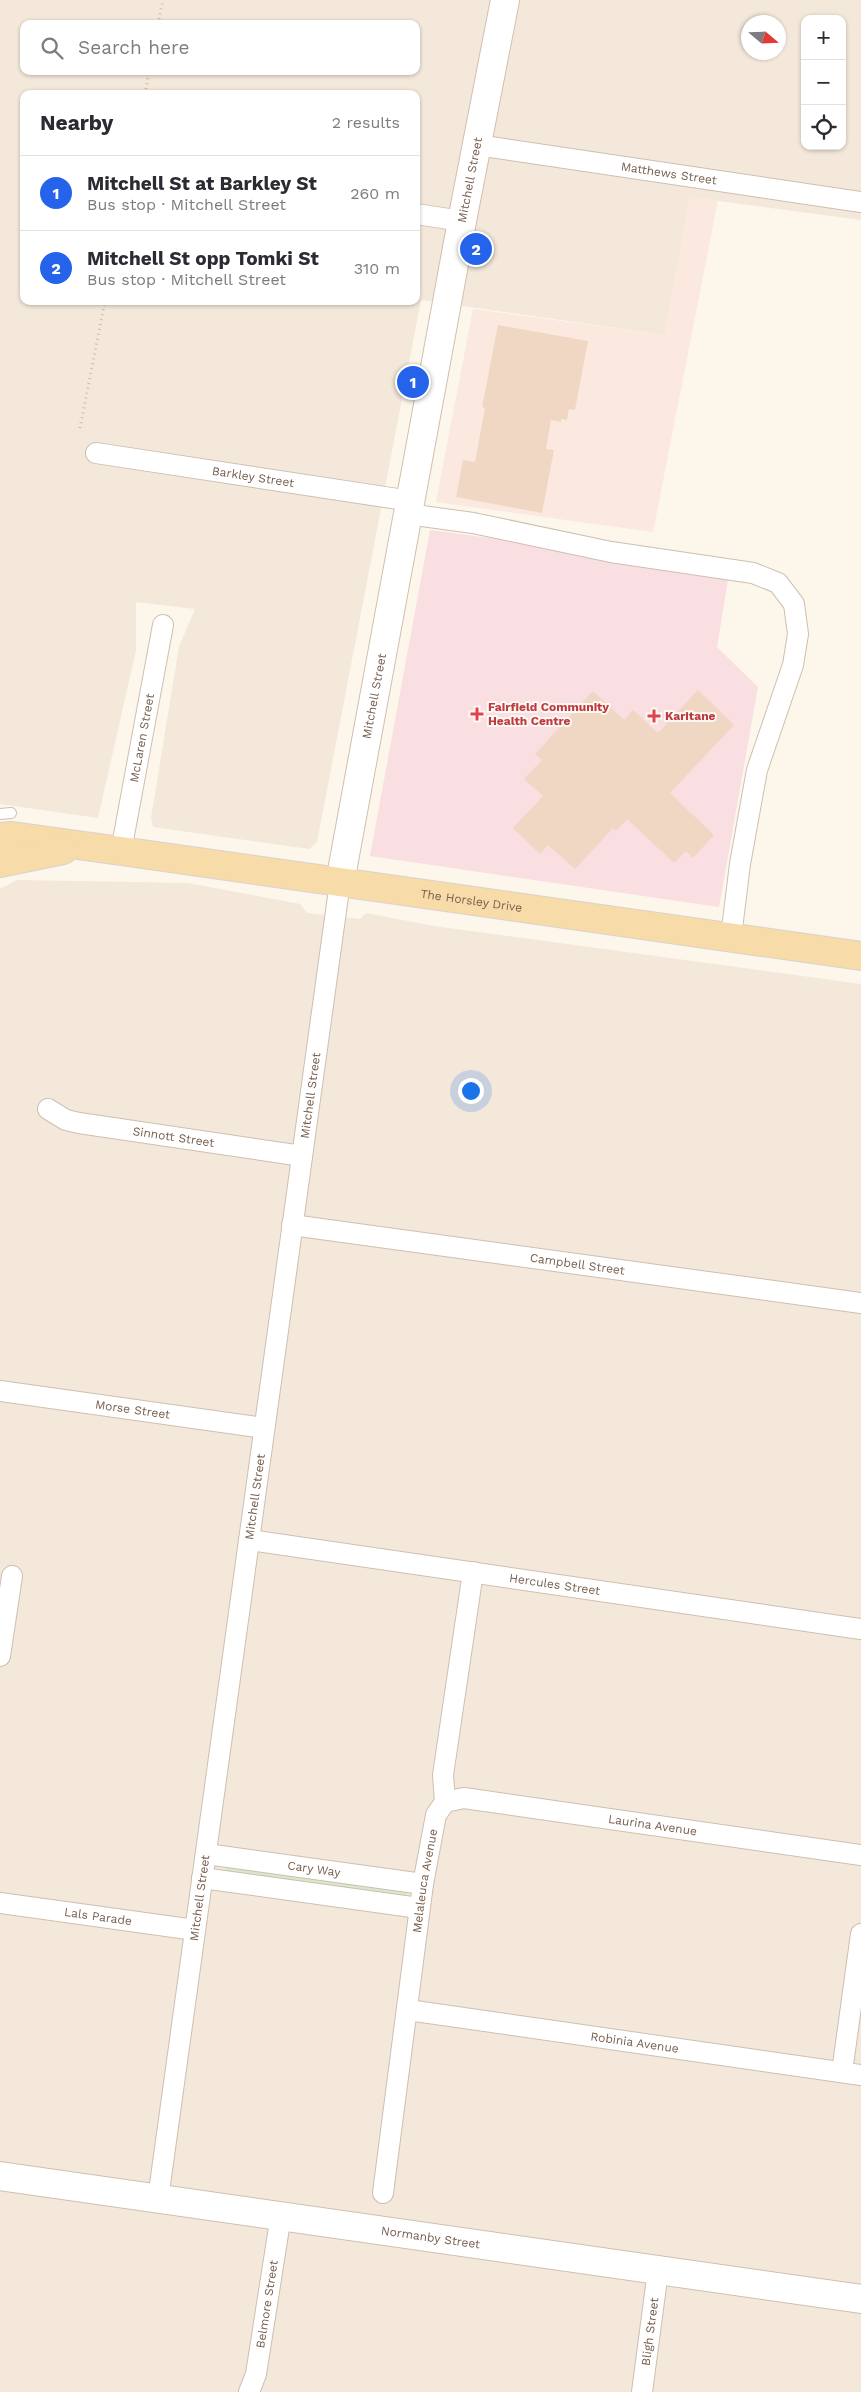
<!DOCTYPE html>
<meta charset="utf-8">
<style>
body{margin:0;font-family:"Work Sans",sans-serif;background:#f7f7f7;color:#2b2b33}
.controls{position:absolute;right:15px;top:15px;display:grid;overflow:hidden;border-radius:10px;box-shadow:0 1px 4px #0004}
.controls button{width:45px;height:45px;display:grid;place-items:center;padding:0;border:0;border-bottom:1px solid #e1e1e2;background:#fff;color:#2b2b33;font:25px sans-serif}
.compass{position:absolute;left:741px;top:15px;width:45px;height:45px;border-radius:50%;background:#fff;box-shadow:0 1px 4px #0004;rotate:109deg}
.you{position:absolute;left:470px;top:1090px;width:18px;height:18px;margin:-12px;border:4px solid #fff;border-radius:50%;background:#1a73e8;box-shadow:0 0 0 8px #1a73e833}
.badge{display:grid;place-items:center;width:32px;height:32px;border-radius:50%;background:#2563eb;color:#fff;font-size:16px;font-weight:700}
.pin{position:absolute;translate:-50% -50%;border:2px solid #fff;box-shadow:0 1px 5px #0006}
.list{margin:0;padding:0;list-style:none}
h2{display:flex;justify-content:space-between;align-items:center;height:65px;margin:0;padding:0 20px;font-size:21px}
h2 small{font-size:16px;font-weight:400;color:#7c7c81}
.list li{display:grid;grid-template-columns:32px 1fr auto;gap:15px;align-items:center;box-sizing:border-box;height:75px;padding:0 20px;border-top:1px solid #e1e1e2}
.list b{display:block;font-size:19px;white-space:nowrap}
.list p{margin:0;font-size:16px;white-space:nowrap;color:#7c7c81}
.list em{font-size:16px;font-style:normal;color:#7c7c81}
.icon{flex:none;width:28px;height:28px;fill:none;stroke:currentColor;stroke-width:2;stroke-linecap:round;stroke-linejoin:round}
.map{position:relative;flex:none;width:861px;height:2392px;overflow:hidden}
.search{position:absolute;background:#fff;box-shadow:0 1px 4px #0004;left:20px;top:20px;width:400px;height:55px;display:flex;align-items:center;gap:12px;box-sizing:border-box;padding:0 18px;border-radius:10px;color:#7c7c81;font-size:19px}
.panel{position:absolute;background:#fff;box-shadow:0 1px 4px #0004;left:20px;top:90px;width:400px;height:215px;border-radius:10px}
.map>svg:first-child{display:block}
</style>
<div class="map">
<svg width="861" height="2392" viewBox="0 0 861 2392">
<rect width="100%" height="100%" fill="#fcf6eb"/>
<!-- residential -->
<g fill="#f3e8da" fill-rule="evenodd">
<path d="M 0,0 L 861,0 L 861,220 L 690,197 L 665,335 L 421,300 L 317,842 L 309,849 L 153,827 L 151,818 L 179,647 L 195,609 L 136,602 L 136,650 L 98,818 L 0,804 ZM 805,19 L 842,19 L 842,146 L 805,146 ZM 748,22 L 778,22 L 778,52 L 748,52 ZM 24,24 L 416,24 L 416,71 L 24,71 ZM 24,94 L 416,94 L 416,301 L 24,301 Z"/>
<polygon points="17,880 188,883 300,904 307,913 360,919 366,913 434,926 861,984 861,2392 0,2392 0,889"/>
</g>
<!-- commercial -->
<polygon fill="#fbe9e0" points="690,197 718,200 653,532 436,502 473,309 665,335"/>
<!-- medical -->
<polygon fill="#f9dfe1" points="430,530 534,544 612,562 728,580 717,647 758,687 719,907 370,856"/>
<!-- green -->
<polygon fill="#d6eaca" points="226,1864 407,1889 406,1898 225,1875"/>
<!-- building -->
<g fill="#f0d7c4">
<polygon points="498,325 588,341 575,410 569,409 567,420 561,419 561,422 551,420 546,449 554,450 542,513 456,497 463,460 475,462 485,408 482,407"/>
<polygon points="698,690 734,725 670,793 714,835 693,858 686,851 674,863 627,819 616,831 613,828 575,869 548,845 540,854 513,828 543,796 524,779 542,760 535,754 593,691 624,720 633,710 658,733"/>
</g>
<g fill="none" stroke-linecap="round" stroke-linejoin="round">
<defs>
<polyline id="lane" points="0,814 11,813"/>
<g id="street">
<path id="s1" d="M 477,145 L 861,202"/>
<polyline points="416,214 462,221"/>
<path id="s2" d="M 96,453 L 411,501"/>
<polyline points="408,514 473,523 611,552 753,573 778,583 794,604 798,634 793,665 757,770 740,864 731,937"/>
<path id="s3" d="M 121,851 L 163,625"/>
<path id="s4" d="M 48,1109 L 66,1120 L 79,1123 L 302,1156"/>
<path id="s5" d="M 292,1225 L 861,1303"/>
<path id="s6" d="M 0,1391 L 264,1428"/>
<path id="s7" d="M 249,1540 L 861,1629"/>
<polyline points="0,1656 12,1576"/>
<path id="s8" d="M 445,1802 L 464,1798 L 861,1855"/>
<path id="s9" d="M 206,1854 L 423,1884"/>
<polyline points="202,1878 419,1908"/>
<path id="s10" d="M 0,1903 L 195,1930"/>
<path id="s11" d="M 408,2010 L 861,2075"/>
<polyline points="842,2072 861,1934"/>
<path id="s12" d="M 383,2193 L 423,1884 L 436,1815 L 445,1802 L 443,1775 L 473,1572"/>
<path id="s13" d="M 158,2199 L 340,882"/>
<path id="s14" d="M 249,2392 L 256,2374 L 281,2215"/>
<path id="s15" d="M 642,2392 L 658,2271"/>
</g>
<g id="secondary">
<path id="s16" d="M 340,882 L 462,221 L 505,0"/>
<path id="s17" d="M 0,2176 L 861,2299"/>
</g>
<g id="primary">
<path id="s18" d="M 0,837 L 12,836 L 121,851 L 861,956"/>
<polyline points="0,863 63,850"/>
</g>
</defs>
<!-- lane casing -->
<use href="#lane" stroke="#cebfb1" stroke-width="12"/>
<!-- street casing -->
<use href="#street" stroke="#cebfb1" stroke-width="22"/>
<!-- secondary casing -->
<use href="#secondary" stroke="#d1bfaf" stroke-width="30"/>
<!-- primary casing -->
<use href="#primary" stroke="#d9d2ce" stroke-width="30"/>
<!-- path -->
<g stroke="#d6baa6" stroke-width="3" stroke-dasharray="1 4" stroke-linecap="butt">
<polyline points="158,24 163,0"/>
<polyline points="145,94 149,71"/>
<polyline points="80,428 105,301"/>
</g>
<!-- lane -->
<use href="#lane" stroke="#fff" stroke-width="10"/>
<!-- street -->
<use href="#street" stroke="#fff" stroke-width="20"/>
<!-- secondary -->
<use href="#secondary" stroke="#fff" stroke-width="28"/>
<!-- primary -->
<use href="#primary" stroke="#f7dba8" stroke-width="28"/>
</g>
<!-- markers -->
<g fill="#e0444e" stroke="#fefaf2" stroke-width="2">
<path d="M474.5 706.5h5v5h5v5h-5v5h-5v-5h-5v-5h5z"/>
<path d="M651.5 708.5h5v5h5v5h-5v5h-5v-5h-5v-5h5z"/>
</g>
<g text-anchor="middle" stroke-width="4" stroke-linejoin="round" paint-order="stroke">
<!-- street labels -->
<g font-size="12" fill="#775e4f" stroke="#fefaf2">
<text dy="4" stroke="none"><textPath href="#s1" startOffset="194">Matthews Street</textPath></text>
<text dy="4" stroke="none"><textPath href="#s16" startOffset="714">Mitchell Street</textPath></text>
<text dy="4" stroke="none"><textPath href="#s2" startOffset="159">Barkley Street</textPath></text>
<text dy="4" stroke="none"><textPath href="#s16" startOffset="189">Mitchell Street</textPath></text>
<text dy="4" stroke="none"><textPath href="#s3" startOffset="115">McLaren Street</textPath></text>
<text dy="4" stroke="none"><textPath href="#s18" startOffset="476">The Horsley Drive</textPath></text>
<text dy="4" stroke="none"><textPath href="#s13" startOffset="1114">Mitchell Street</textPath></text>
<text dy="4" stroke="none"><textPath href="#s4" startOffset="130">Sinnott Street</textPath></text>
<text dy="4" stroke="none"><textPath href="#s5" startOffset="288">Campbell Street</textPath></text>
<text dy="4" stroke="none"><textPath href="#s6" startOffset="134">Morse Street</textPath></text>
<text dy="4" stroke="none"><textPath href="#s13" startOffset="709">Mitchell Street</textPath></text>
<text dy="4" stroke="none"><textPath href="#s7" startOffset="309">Hercules Street</textPath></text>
<text dy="4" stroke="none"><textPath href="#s8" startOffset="210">Laurina Avenue</textPath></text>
<text dy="4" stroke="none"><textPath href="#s9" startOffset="109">Cary Way</textPath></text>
<text dy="4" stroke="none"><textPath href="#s12" startOffset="315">Melaleuca Avenue</textPath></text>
<text dy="4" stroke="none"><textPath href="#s13" startOffset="304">Mitchell Street</textPath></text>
<text dy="4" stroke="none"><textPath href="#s10" startOffset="99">Lals Parade</textPath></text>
<text dy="4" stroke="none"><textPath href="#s11" startOffset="229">Robinia Avenue</textPath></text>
<text dy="4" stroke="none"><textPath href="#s17" startOffset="435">Normanby Street</textPath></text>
<text dy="4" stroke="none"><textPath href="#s14" startOffset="90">Belmore Street</textPath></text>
<text dy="4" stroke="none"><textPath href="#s15" startOffset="61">Bligh Street</textPath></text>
</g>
<!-- health labels -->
<g font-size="12" font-weight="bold" fill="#be3a42" stroke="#fefaf2" text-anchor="start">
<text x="488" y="711">Fairfield Community<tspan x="488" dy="14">Health Centre</tspan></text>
<text x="665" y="720">Karitane</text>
</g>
</g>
</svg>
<div class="controls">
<button>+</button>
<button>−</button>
<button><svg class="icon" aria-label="locate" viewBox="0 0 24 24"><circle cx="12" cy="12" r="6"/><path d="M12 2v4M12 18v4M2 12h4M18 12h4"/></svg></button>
</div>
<svg class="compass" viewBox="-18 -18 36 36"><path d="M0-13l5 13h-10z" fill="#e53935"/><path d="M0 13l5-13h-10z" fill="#7c7c81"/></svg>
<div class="you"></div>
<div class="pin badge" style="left:413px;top:382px">1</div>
<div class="pin badge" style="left:476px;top:249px">2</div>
<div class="search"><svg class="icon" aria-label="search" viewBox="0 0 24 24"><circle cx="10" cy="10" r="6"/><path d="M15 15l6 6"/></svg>Search here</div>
<section class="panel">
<h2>Nearby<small>2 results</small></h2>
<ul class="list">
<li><span class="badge">1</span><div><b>Mitchell St at Barkley St</b><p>Bus stop · Mitchell Street</p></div><em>260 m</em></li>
<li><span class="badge">2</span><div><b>Mitchell St opp Tomki St</b><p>Bus stop · Mitchell Street</p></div><em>310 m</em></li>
</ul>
</section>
</div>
